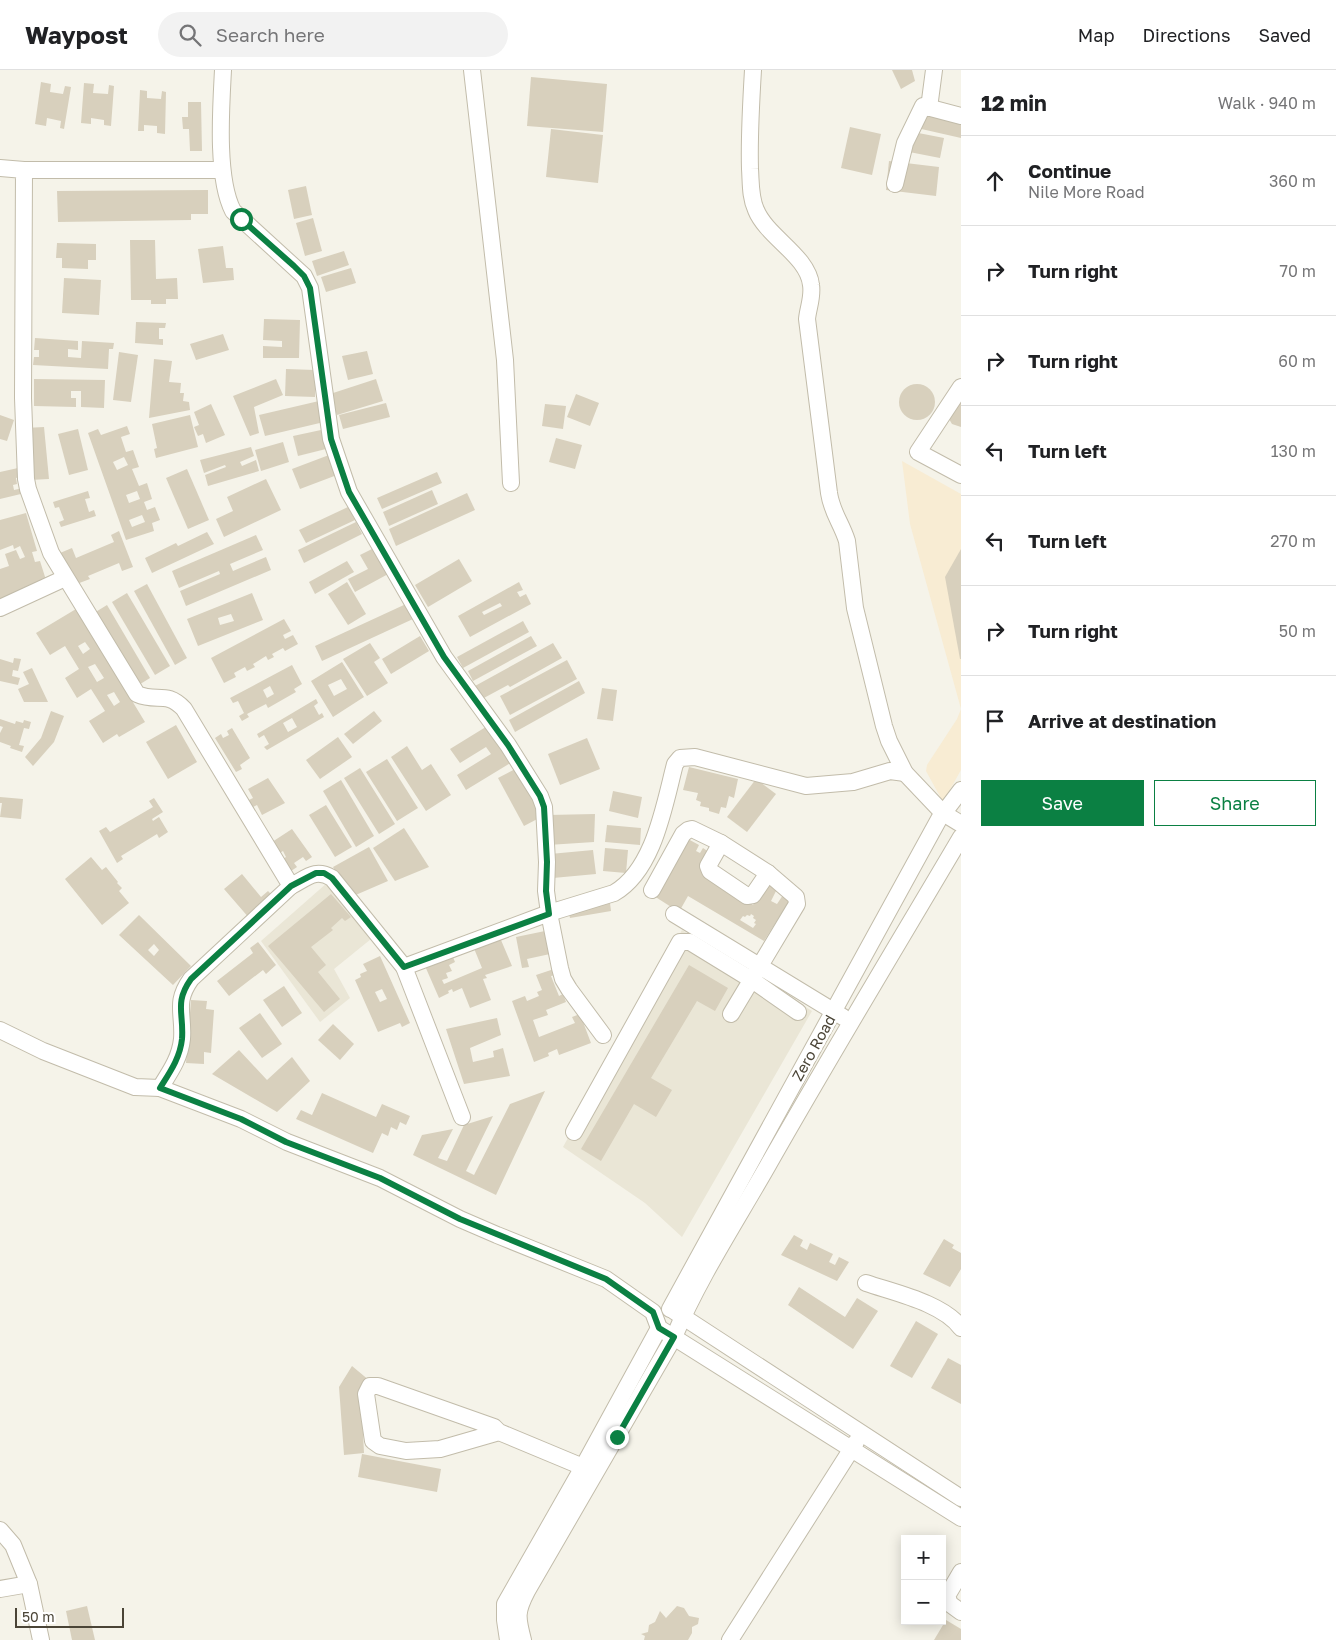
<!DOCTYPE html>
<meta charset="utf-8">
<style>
body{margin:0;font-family:"Golos Text",sans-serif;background:#f2f2f2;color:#202124}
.controls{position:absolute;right:15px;bottom:15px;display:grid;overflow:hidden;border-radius:0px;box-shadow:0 2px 12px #0003}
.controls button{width:45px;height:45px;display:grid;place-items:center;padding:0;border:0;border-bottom:1px solid #e0e0e0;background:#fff;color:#202124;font:25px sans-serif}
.scale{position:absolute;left:15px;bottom:12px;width:109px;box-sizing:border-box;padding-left:5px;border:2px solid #4a4436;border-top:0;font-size:14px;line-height:18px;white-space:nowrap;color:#4a4436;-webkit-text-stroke:4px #fff;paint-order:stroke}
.stop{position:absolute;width:15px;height:15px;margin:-11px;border:4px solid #0b8043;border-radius:50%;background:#fff}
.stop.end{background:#0b8043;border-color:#fff;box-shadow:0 1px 5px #0008}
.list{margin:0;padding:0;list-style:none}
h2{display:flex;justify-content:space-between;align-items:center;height:65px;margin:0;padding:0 20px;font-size:21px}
h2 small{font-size:16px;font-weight:400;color:#757577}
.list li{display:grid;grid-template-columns:32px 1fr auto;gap:15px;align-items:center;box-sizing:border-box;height:90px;padding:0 20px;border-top:1px solid #e0e0e0}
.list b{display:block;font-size:19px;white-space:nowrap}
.list p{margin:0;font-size:16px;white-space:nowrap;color:#757577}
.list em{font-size:16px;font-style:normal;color:#757577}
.actions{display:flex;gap:10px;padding:15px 20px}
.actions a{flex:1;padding:11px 0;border:1px solid #0b8043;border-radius:0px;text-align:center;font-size:18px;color:#0b8043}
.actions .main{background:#0b8043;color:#fff}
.icon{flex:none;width:28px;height:28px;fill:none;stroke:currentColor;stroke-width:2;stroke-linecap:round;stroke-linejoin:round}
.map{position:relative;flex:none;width:961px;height:1570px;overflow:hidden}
header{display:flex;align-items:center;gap:30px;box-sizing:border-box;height:70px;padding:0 25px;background:#fff;border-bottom:1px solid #e0e0e0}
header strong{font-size:24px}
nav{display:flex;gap:28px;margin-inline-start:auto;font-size:18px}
.search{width:350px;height:45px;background:#f2f2f2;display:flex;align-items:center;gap:12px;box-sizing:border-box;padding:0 18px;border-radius:28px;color:#757577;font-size:19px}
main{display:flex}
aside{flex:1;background:#fff}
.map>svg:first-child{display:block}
</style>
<header>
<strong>Waypost</strong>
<div class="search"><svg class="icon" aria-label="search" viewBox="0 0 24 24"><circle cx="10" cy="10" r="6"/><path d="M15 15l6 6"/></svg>Search here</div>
<nav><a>Map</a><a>Directions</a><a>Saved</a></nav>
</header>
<main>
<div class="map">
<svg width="961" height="1570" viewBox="0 0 961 1570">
<rect width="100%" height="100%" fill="#f5f3e9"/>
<!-- residential -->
<g fill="#eae6d6">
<polygon points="327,813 371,869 334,899 350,928 320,952 261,871"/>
<polygon points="682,860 812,941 682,1167 645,1133 563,1077"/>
</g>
<!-- commercial -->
<polygon fill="#f8ecd3" points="902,391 961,424 961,700 943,732 926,701 927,695 957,649 961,639 910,454"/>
<!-- building -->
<g fill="#d8d0bd" fill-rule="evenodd">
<polygon points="892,0 912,0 915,11 901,19"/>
<polygon points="531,7 607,14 603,62 527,56"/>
<polygon points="41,12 51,14 50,22 63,24 65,16 71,17 64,59 60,58 61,51 47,48 46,56 35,54"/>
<polygon points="84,13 94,14 93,23 108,24 109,15 114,16 111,56 104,55 104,50 91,48 91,54 81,53"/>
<polygon points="140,20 147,21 147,28 161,29 162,21 166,22 165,64 157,63 157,56 144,55 144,61 138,61"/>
<polygon points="188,32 201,32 202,81 190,81 189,59 183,59 182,47 188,47"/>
<polygon points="922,34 961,43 961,68 917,58"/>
<polygon points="850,57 881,64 872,105 841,98"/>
<polygon points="551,59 603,65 598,113 546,107"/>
<polygon points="903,60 944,68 940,88 899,80"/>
<polygon points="889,91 939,97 936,126 886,120"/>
<polygon points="306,116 312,145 294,149 288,120"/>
<polygon points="208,120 208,144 191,144 191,150 58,152 57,121"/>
<polygon points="313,148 322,181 305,186 296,153"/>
<polygon points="130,170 155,170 156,209 177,208 178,229 166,229 166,234 151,234 151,230 131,230"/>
<polygon points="57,173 96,174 96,190 88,190 88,199 62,198 62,188 56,188"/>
<polygon points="223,176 226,198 233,198 234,210 203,213 198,179"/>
<polygon points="344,181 349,195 317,206 312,191"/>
<polygon points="351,198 356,213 326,222 321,207"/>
<polygon points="64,208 101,210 99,245 62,243"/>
<polygon points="264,249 300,250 299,288 263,288 263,276 282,277 282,271 263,270"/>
<polygon points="136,252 166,253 165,258 159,258 159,269 163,269 163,275 135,273"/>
<polygon points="223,264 229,280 196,290 190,274"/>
<polygon points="35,268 78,271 78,280 68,279 68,287 81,288 82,271 114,273 113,279 109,279 108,299 33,295 34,287 39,287 39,280 34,280"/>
<polygon points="367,281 373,304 348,310 342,286"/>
<polygon points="119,282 138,285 131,332 113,330"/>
<polygon points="154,289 172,291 169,312 181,313 180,323 184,323 183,331 189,332 190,340 149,348"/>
<polygon points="286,299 315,300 315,327 285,326"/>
<polygon points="34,309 105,310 104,338 81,337 81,321 71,321 71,328 76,328 76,337 34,336"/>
<polygon points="276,309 283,325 254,337 259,363 250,366 233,326"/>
<polygon points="376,309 383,331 337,345 330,324"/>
<circle cx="917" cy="332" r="18"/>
<polygon points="576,324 599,333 590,356 567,347"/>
<polygon points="961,326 961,357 952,354 949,349"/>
<polygon points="319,331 324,352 265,366 259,345"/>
<polygon points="386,333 390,347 343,359 339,345"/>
<polygon points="211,334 225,365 206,373 203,364 198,366 194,357 199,355 194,342"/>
<polygon points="545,334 566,336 563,359 542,356"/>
<polygon points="0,345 14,350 7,371 0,369"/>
<polygon points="190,345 198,377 156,388 154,379 157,378 152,354"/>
<path d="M 127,356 L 130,364 L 121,367 L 126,382 L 133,380 L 139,397 L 132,399 L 139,416 L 147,413 L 152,429 L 144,432 L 147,440 L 155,437 L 160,450 L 152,453 L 154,461 L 126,470 L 88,363 L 98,359 L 101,365 ZM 124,387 L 128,395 L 117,400 L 113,392 ZM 137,421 L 140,429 L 129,433 L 126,425 ZM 142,445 L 145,452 L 132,457 L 129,450 Z"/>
<polygon points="44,357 49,409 30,410 25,358"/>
<polygon points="78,359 88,400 69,405 58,364"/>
<polygon points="321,360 326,379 298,386 293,366"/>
<polygon points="556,368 582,375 575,399 549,392"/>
<polygon points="283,372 289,392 261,401 255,380"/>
<polygon points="251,377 254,386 240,392 242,396 256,390 259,401 208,416 205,405 226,397 225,395 204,403 200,390"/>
<polygon points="329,385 337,405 300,419 292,399"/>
<polygon points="18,398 20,407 16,408 17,414 13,415 14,420 23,418 25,423 0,429 0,402"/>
<polygon points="187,399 209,450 188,459 166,408"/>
<polygon points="437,402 442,413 382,439 377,428"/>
<polygon points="266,409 281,440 224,467 216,449 233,441 227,427"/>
<polygon points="432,420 438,434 389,456 383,442"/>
<polygon points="88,421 90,428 85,429 89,442 94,440 96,446 61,457 59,452 64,450 59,437 55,438 53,432"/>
<polygon points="467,423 475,440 396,476 389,459"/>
<polygon points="348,437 355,450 306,473 299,460"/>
<polygon points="26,443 37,481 32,482 35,492 40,491 46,510 0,532 0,499 9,496 5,484 16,480 20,489 25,487 20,476 14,479 13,475 0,480 0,450"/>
<polygon points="356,452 362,464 304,493 298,480"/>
<polygon points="119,461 133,497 122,501 119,493 88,506 90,509 74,515 60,483 72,478 76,488 114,472 111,465"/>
<polygon points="207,462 214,474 152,503 145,488 176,473 178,476"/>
<polygon points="256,465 263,480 230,494 233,501 266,487 271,500 186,536 180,521 220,504 219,501 179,518 172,501"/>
<polygon points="376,477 390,503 355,522 348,509 368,499 360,485"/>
<polygon points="961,479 961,589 960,589 945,507"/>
<polygon points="459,489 472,511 428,537 415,515"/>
<polygon points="347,491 354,502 315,524 309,512"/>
<polygon points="347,512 366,544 348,555 328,524"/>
<path d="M 519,512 L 523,520 L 517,522 L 520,527 L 526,524 L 531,534 L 470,567 L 458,546 ZM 500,533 L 502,536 L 484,545 L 482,542 Z"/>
<polygon points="147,514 187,588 175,595 134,521"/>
<polygon points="127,523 170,596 155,605 112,532"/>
<path d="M 252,523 L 263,550 L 198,576 L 187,549 ZM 231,544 L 234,551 L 220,555 L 218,548 Z"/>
<polygon points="406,534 413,549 322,591 315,576"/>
<polygon points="107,535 150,608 137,616 94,543"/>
<path d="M 76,539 L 145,652 L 119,667 L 117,664 L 103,673 L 89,651 L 105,641 L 91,619 L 77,628 L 65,608 L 79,599 L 65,576 L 50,585 L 36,563 ZM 85,572 L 90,579 L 83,584 L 78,576 ZM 95,594 L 104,608 L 97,612 L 88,597 ZM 114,622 L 120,632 L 114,636 L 107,625 Z"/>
<polygon points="284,549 291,561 283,565 285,569 293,565 298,574 285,581 283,578 272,584 274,587 268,590 266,586 253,594 255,597 247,601 245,597 234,603 236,607 224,613 211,588"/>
<polygon points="523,551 529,562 463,598 457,587"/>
<polygon points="420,566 429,581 391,604 382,589"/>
<polygon points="531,566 537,576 473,611 468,601"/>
<polygon points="370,573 380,588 374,592 388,613 367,626 343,589"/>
<polygon points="553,573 562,588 510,617 508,615 482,629 475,616"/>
<polygon points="14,588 21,589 18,601 13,600 12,606 20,608 18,615 0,611 0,589 13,593"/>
<polygon points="567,590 577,609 510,645 500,626"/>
<path d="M 342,592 L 364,627 L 333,647 L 311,611 ZM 341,609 L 347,619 L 334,626 L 328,615 Z"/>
<path d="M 292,595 L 302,614 L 294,619 L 296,622 L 268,638 L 266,634 L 247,644 L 249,647 L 242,651 L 239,646 L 244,643 L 238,631 L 233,633 L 230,628 ZM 270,616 L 274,624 L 267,628 L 263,620 Z"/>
<polygon points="32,598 48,632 24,632 18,619 29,614 23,602"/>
<polygon points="579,611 585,623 515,662 509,650"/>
<polygon points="602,618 617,620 613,651 597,649"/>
<path d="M 316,629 L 318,633 L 314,636 L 319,645 L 322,643 L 324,647 L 267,680 L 264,677 L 269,674 L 264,665 L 259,668 L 257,664 ZM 292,648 L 297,657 L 288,662 L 283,653 Z"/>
<polygon points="51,641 64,646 54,672 33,696 25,687 41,668"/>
<polygon points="374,641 382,651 353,674 344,664"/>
<polygon points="0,649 15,654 16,651 23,653 24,650 31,652 29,659 24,658 19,675 24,676 22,682 10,678 11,676 0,672 0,663 3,657 0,656"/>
<polygon points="176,655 197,692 168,709 146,672"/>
<polygon points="489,655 512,692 466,720 457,705 491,684 486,677 460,693 450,679"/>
<polygon points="232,658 250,688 240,695 242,699 236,702 215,668 221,664 223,668 229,665 227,661"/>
<polygon points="338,667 352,687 320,709 306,690"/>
<polygon points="587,668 600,699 560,715 548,684"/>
<polygon points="407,676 422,700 431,694 451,725 426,741 391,687"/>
<polygon points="387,689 418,738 397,751 366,702"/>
<polygon points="519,697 543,746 524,756 498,708"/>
<polygon points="689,697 738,709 734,728 729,726 726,738 721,737 719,744 709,741 709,738 700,736 701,732 696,730 698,723 683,720"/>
<polygon points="360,698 395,754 379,764 344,708"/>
<polygon points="268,708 285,733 262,745 257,735 253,737 249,730 253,728 248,719"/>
<polygon points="756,709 776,724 747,762 727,747"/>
<polygon points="341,710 374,766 356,777 323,721"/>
<polygon points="613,721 642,727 638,748 609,741"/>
<polygon points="0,727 23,729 21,749 0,747 2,733 0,733"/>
<polygon points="154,728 163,742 152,749 153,751 159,747 168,762 159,768 157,764 121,786 123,789 117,793 99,761 106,757 110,762 153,737 149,731"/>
<polygon points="326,735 352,777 335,787 309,745"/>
<polygon points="595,744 594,772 548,775 548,745"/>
<polygon points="607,755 641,758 640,775 605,772"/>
<polygon points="404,758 429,797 395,811 373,778"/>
<polygon points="292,759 312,787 306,791 303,787 294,793 297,797 288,803 280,791 286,787 283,781 276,785 269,774"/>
<path d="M 688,769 L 699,775 L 696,781 L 700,783 L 703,778 L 712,784 L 701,802 L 753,835 L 766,813 L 777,819 L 771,831 L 777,834 L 783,825 L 790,830 L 764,871 L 688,826 L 679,842 L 654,826 ZM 751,844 L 754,846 L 753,848 L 756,850 L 754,853 L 756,854 L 753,858 L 740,850 L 743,846 L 745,847 L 747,845 L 750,846 Z"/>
<polygon points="369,777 388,811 351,827 333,797"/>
<polygon points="605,778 628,780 626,803 603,801"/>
<polygon points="593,780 596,804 553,808 550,784"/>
<polygon points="91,787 102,800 106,797 118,812 117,813 122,818 119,821 129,833 102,855 65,809"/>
<polygon points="242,804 261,827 268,821 275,828 250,849 224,819"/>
<polygon points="331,824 351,847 345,851 342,848 331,858 333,860 311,877 326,895 318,902 340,929 324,942 268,876"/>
<polygon points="610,833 611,841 570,848 568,840"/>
<path d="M 139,845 L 191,896 L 173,915 L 119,865 ZM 154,874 L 159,880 L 154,886 L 148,880 Z"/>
<polygon points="545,861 550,884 527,889 529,897 522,898 516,867"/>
<polygon points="498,863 512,896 485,905 487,908 483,909 491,930 470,938 462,918 453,922 452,919 448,921 449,923 439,928 425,896 452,885 455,892 449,895 452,901 446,903 448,908 442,910 444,914 482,898 473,876"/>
<polygon points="258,872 276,895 266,904 263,900 229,926 217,911 253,883 250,878"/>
<path d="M 380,886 L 410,953 L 402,957 L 400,953 L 378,962 L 355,910 L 361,907 L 360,904 L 367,901 L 363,894 ZM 382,919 L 387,929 L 380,932 L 375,922 Z"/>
<polygon points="689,895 728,918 715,941 697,931 651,1008 672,1020 656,1047 634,1034 601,1091 581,1079"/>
<polygon points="554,899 556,905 551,906 559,926 563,924 566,932 546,940 548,945 533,950 539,967 575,953 572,947 580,944 591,973 559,985 557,979 548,983 549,986 534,992 512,931 525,926 527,931 539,926 537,922 542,920 536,905"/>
<polygon points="284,916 302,943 282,957 263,930"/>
<polygon points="191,930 207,931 206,939 214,940 211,983 204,982 204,994 186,993"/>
<polygon points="260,943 282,974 262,988 239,958"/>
<polygon points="497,948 501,965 470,978 473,992 494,987 493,981 503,978 510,1006 464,1014 446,959"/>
<polygon points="333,954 354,974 340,990 318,970"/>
<polygon points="239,980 267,1010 292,987 310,1011 277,1042 212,1004"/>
<polygon points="545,1021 496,1125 413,1085 422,1065 453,1059 438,1088 447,1091 464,1055 493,1046 466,1101 474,1105 510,1034"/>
<polygon points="322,1023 376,1047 382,1034 410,1046 406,1055 400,1052 397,1060 391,1057 388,1066 382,1063 373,1083 296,1049 301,1040 312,1045"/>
<polygon points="794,1165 803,1170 800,1176 807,1180 810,1173 833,1184 829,1192 835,1195 839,1187 849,1192 837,1211 781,1185"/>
<polygon points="944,1169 954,1175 952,1178 961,1183 961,1199 950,1217 923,1204"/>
<polygon points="799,1217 845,1247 857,1228 878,1241 853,1279 788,1235"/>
<polygon points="916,1251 938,1264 912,1308 890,1296"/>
<polygon points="948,1288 961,1295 961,1334 931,1318"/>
<polygon points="352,1296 370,1311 361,1324 364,1383 344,1385 339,1317"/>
<polygon points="362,1384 441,1399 437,1422 358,1407"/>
<polygon points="87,1536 95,1570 72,1570 66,1541"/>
<polygon points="677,1536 684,1538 689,1546 699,1548 698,1554 692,1557 692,1563 688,1570 644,1570 645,1566 641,1564 648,1562 649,1555 655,1552 660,1541 666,1548"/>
<polygon points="946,1550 961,1559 961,1570 934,1570"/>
</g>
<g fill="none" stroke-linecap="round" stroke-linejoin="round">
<defs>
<g id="minor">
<path d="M 223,0 C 221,38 216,108 233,141 L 304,206 L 310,218 L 331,369 L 349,422 L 444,587 L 508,675 L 540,726 L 544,737 L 547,792 L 546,821 L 549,843 L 560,898 L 563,909 L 569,919 L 603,965"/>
<polyline points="472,0 505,290 511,413"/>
<path d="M 753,0 C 751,33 749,66 750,99 C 751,113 750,127 756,140 C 767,167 808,186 811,215 C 813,227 808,238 807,249 L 829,423 C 832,443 841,452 847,471 L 855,538 L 884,656 L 889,671 L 905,703 L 943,743 L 961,754"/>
<polyline points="929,38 934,0"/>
<path d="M 0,98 L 24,100 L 23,328 L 26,409 L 28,419 L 51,483 L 137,624 C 157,633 166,620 184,639 L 291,816 L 191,909 C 174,933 184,943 182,969 C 180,988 170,1002 160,1018"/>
<polyline points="24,100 222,100"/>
<polyline points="895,114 905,73 923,36 961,46"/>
<polyline points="961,317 918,382 961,405"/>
<polyline points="0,538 65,508"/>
<polyline points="721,773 708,796 710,801 747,826 753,825 768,803"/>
<path d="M 291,816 C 307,808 315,798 332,808 L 404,897 L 462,1047"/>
<polyline points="652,820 683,764 688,760 692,759 721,773 768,803 796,827 797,834 731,944"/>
<polyline points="674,844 843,947"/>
<path d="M 404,897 L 549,843 L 614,823 C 654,800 664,736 675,694 L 680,688 L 695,687 L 806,716 L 853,712 L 890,701 L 905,703"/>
<polyline points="0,960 43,981 135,1017 160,1018 241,1049 287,1072 380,1108 460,1149 497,1165 606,1209 653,1242 659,1258 961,1448"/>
<polyline points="574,1062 680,872 690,872 752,910 798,942"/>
<path d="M 866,1213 C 895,1223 943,1233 961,1258"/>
<polyline points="670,1239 939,749 961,720"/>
<polyline points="674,1241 961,1428"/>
<polyline points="499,1362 494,1357 378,1316 370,1316 366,1324 373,1371 380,1376 406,1381 440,1379 499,1362 583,1397"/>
<polyline points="0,1460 13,1475 29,1514 41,1570"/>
<polyline points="961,1502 947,1526 950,1534 961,1542"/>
<polyline points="0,1519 29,1514"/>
<polyline points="508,1570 505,1550 505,1534 583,1397 659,1258"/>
<path d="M 523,1570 C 517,1547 516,1542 527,1521 L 674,1267 C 699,1208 735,1153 767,1097 C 830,986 896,877 961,767"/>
<polyline points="730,1570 856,1372"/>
</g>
</defs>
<!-- minor casing -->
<use href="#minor" stroke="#c2bcaa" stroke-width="18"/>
<!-- minor -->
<use href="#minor" stroke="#fff" stroke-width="16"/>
</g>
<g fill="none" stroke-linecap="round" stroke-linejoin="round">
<!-- route -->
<path stroke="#0b8043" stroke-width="6" d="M 241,149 L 294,196 L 304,206 L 310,218 L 331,369 L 349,422 L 444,587 L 508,675 L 540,726 L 544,737 L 547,792 L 546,821 L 549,844 L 404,897 L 332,808 L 324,803 L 316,803 L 291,816 L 191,909 C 174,933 184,943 182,969 C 180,988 170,1002 160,1018 L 241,1049 L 286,1072 L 380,1108 L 460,1149 L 606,1209 L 653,1242 L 659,1258 L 674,1267 L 617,1367"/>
</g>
<g text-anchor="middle" stroke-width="5" stroke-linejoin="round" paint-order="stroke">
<!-- street labels -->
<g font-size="15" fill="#4a4436" stroke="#fff">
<text transform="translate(814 978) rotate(-61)" y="5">Zero Road</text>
</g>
</g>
</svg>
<div class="controls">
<button>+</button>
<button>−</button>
</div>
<div class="scale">50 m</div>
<div class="stop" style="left:241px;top:149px"></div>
<div class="stop end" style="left:617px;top:1367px"></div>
</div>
<aside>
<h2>12 min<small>Walk · 940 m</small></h2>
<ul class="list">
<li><svg class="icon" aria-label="ahead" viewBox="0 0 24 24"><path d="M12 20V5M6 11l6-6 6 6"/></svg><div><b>Continue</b><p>Nile More Road</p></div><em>360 m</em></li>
<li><svg class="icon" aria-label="right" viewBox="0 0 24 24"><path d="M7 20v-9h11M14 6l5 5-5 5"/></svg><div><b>Turn right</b></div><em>70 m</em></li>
<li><svg class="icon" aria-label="right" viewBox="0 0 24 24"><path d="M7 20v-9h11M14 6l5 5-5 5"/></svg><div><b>Turn right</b></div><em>60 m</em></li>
<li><svg class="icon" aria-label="left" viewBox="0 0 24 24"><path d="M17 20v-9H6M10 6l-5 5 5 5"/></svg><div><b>Turn left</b></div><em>130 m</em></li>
<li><svg class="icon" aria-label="left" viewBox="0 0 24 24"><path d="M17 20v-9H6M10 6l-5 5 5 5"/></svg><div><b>Turn left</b></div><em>270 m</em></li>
<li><svg class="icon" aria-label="right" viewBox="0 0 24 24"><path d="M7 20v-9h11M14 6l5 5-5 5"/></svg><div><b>Turn right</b></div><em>50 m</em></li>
<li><svg class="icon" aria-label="arrive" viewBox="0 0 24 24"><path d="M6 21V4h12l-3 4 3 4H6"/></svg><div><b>Arrive at destination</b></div></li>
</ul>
<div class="actions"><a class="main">Save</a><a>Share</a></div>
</aside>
</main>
